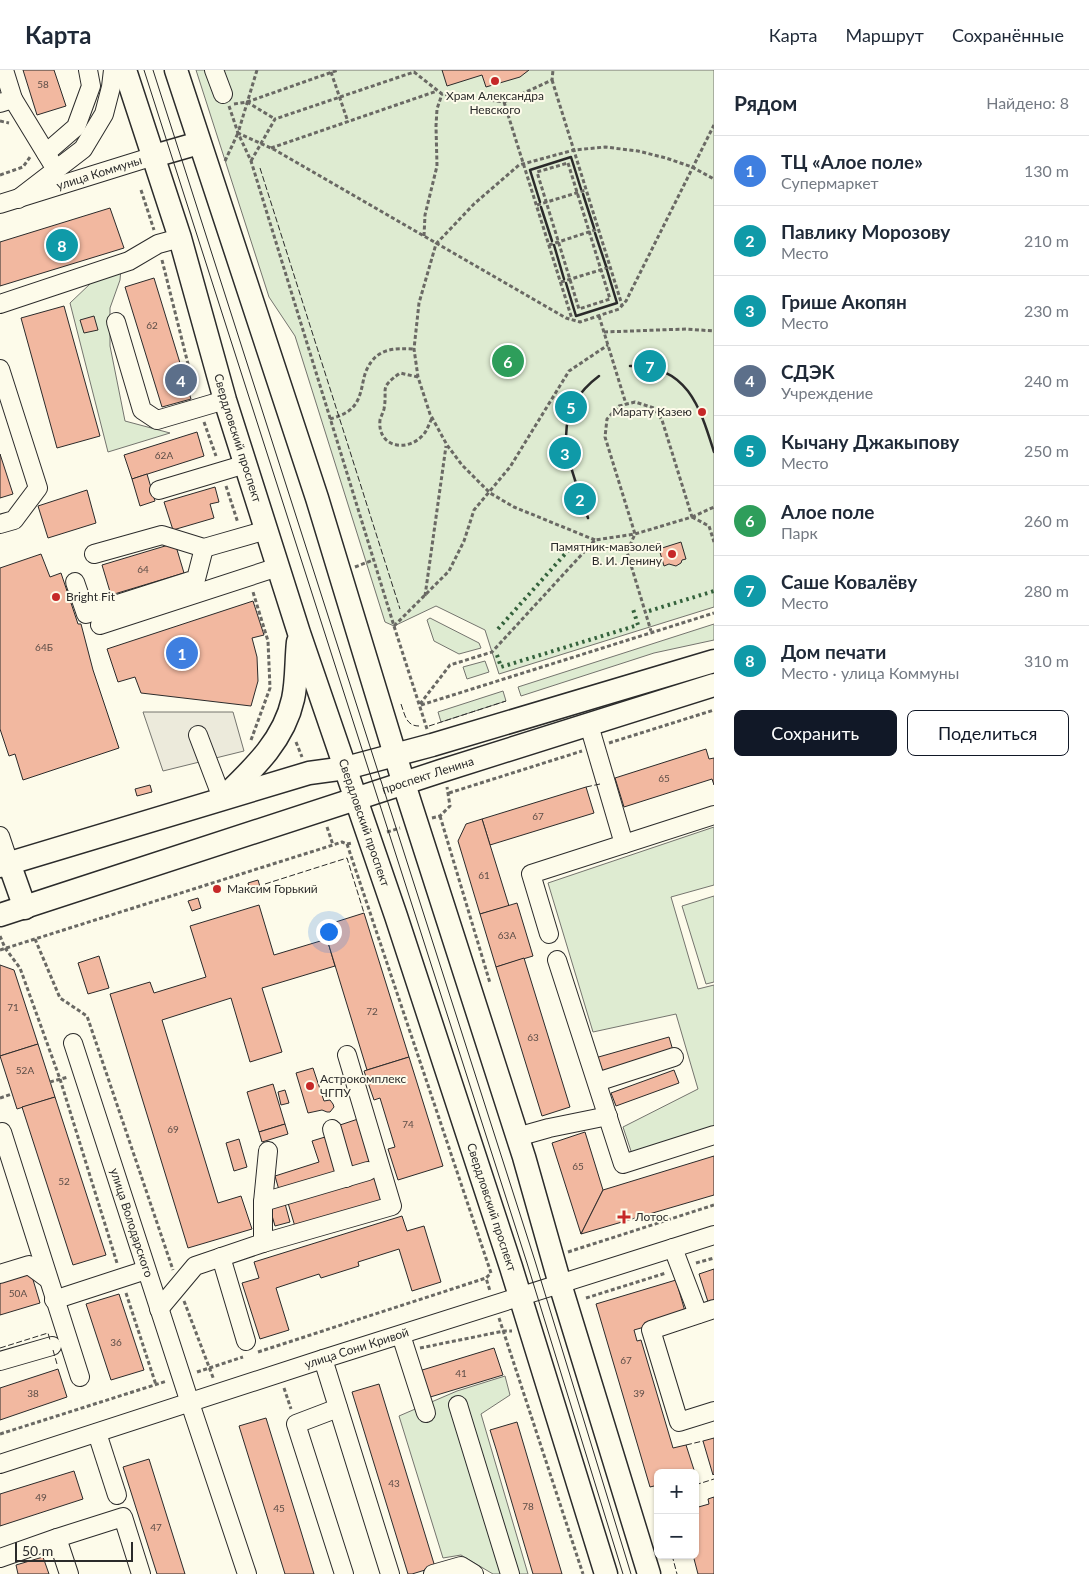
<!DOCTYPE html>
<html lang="ru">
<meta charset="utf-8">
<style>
body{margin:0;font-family:Lato,sans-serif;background:#f2f2f3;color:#1f2937}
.controls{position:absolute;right:15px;bottom:15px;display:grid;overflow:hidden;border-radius:8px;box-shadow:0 1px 4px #0004}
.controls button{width:45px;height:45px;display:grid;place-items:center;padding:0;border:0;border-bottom:1px solid #e0e1e3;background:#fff;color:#1f2937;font:25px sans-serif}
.scale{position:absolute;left:15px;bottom:12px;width:118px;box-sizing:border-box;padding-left:5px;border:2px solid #2b2b2b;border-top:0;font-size:14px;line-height:18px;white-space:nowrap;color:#2b2b2b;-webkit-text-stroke:4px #fdfbea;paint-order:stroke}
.you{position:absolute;left:328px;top:861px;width:18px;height:18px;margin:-12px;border:4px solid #fff;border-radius:50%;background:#1a73e8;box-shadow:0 0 0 8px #1a73e833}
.badge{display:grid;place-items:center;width:32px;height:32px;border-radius:50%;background:#111827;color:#fff;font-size:16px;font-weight:700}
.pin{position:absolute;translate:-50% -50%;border:2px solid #fff;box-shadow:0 1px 5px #0006}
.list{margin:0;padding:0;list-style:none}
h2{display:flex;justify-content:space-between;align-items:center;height:65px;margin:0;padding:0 20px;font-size:21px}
h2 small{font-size:16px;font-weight:400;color:#747a83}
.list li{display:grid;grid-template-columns:32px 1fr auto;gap:15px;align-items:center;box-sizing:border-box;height:70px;padding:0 20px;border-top:1px solid #e0e1e3}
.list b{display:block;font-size:19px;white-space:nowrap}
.list p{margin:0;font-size:16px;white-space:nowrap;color:#747a83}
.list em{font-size:16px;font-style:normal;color:#747a83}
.actions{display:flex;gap:10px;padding:15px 20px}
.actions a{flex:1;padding:11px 0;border:1px solid #111827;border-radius:8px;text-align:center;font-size:18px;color:#111827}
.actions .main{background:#111827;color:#fff}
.map{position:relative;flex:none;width:714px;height:1504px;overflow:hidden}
header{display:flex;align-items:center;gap:30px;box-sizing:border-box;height:70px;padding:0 25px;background:#fff;border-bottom:1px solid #e0e1e3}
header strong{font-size:24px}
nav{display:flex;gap:28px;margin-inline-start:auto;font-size:18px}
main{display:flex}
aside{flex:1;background:#fff}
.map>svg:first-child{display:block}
</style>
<header>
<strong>Карта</strong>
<nav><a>Карта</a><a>Маршрут</a><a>Сохранённые</a></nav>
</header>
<main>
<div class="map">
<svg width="714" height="1504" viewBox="0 0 714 1504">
<rect width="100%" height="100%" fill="#fdfbea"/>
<!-- green -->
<g fill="#deebd1" stroke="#74746e">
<polygon points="196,0 714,0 714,537 499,604 485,560 436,536 394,556 385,552 295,266 269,227"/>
<polygon points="121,198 120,210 110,238 110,276 125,351 170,363 108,382 70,233 91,213"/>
<polygon points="430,548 479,573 481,578 459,584 434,571 427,550"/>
<polygon points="714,554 714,570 654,583 521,626 518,617"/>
<polygon points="485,591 489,602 467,609 463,597"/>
<polygon points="503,621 506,631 441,652 438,642"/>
<polygon points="714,757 714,815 671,827 698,919 714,915 714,1057 632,1084 623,1057 698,1019 676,944 593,962 548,813"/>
<polygon points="714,826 714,912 706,914 682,836"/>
<polygon points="505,1306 510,1325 481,1344 528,1504 493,1504 461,1485 443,1488 399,1346 457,1321"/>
</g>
<!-- parking -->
<polygon fill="#eceadb" stroke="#74746e" points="143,642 233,642 244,681 163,701"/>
<!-- building -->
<g fill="#f2b8a0" stroke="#2b2b2b">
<polygon points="23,0 54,0 66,36 37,45"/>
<polygon points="442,0 529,0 520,7 486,17 482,5 447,16"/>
<polygon points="110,138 124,178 0,216 0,172"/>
<polygon points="154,208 191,329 162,337 125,217"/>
<polygon points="64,236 100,366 57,378 21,248"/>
<polygon points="94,246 98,260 84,263 80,250"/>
<polygon points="197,362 204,386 132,409 124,385"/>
<polygon points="0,384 13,424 0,428"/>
<polygon points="147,404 155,431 140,436 132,409"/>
<polygon points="215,417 219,432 210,434 214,448 173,460 164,432"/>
<polygon points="87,420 96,453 48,468 38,436"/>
<polygon points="681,472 686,489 682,490 681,493 676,496 669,494 664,496 659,479"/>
<polygon points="175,473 184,503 111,525 102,495"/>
<polygon points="41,484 50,507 61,503 78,554 81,554 93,600 119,678 23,710 15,684 9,686 0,659 0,498"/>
<polygon points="253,531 264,565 252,568 257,587 258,611 251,636 141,623 135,607 118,612 107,579"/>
<polygon points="706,679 709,689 714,688 714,715 712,709 624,737 615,708"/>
<polygon points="150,715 152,722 137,726 135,719"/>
<polygon points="586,717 594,743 490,775 482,749"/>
<polygon points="482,749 509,836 480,844 458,771 466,754"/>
<polygon points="258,810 261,820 251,823 248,813"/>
<polygon points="198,828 201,838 192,841 188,831"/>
<polygon points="517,833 533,886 496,897 480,844"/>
<polygon points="259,835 274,885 327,869 335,896 262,918 282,982 250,992 231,928 162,950 218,1133 241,1126 252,1159 188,1178 110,924 150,912 154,923 206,907 190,856"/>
<polygon points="364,843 409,987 367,1000 323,856"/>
<polygon points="99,886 109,918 88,924 78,893"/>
<polygon points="524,888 570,1037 542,1046 496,897"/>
<polygon points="0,895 14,900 38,974 0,986"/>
<polygon points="669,967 674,984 600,1005 595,988"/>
<polygon points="38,974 55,1027 17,1039 0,986"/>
<polygon points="409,987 443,1096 398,1110 388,1079 395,1077 380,1028 374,1030 364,1001"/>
<polygon points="313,998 324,1031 330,1030 333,1034 334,1037 330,1042 327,1042 322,1040 308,1043 296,1003"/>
<polygon points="674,1000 679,1013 616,1036 611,1023"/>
<polygon points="273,1014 285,1054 259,1062 247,1022"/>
<polygon points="285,1020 289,1033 281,1035 278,1022"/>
<polygon points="55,1027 106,1185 73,1195 22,1037"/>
<polygon points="358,1049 371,1092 350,1098 337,1056"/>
<polygon points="285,1054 288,1064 262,1072 259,1062"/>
<polygon points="585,1062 603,1120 581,1164 552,1073"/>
<polygon points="325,1067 336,1103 279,1120 275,1106 319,1092 312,1071"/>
<polygon points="239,1069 247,1097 234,1101 226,1073"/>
<polygon points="714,1086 714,1125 581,1164 603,1120"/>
<polygon points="376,1107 384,1133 296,1160 288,1133"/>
<polygon points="284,1130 290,1152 275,1156 269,1135"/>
<polygon points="402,1146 407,1161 424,1156 441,1212 412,1221 399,1179 358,1192 359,1196 321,1208 319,1204 276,1218 289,1260 260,1269 242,1213 259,1208 254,1192"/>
<polygon points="714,1199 714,1233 709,1235 699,1204"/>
<polygon points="31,1203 40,1233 0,1245 0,1213"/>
<polygon points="676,1210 686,1245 634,1260 637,1271 641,1270 673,1378 686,1375 695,1403 658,1403 658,1415 650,1417 596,1234"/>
<polygon points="119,1224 144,1300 111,1310 86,1234"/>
<polygon points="494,1278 503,1305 427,1328 419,1301"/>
<polygon points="58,1299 67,1327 0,1350 0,1318"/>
<polygon points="379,1314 435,1497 412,1504 408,1504 352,1322"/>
<polygon points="266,1348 299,1455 314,1504 285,1504 239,1356"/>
<polygon points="517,1352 562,1504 533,1504 496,1379 490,1360"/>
<polygon points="714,1368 714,1404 713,1405 703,1371"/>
<polygon points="149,1389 185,1504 157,1504 123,1397"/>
<polygon points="74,1401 83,1429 0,1456 0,1424"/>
<polygon points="714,1427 714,1504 698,1504 693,1485 695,1485 695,1438 709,1434 708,1429"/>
<polygon points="43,1487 49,1504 18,1504 16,1495"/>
</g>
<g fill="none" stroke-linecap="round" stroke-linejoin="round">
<defs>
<g id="minor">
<polyline points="214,0 223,24"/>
<polyline points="13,29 52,93"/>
<polyline points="0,33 13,29 4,0"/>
<polyline points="46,83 76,57 91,16 88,0"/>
<polyline points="18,129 83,79 104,44 111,17 113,0"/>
<path id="s1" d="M 0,134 L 154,86"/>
<polyline points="0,234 129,191 158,174 180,168"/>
<polyline points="116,252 142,340 157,350 225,330"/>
<polyline points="0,299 38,418 14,450 0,454"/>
<polyline points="159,420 246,394"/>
<polyline points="94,484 162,465 204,478 267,460"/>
<polyline points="75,512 86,544 196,509 204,478"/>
<polyline points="100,555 278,497"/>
<polyline points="589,655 624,774"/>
<polyline points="198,665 222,728"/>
<polyline points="0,766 9,793"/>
<polyline points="549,864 531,804 714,745"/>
<polyline points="557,890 623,1094 714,1065"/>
<path id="s2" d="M 73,973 L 190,1333 L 247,1504"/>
<polyline points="597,1012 674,987"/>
<polyline points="332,1059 346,1108"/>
<polyline points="2,1062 80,1307"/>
<polyline points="517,1067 549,1058 608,1046"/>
<polyline points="263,1132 368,1101"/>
<polyline points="263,1173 392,1136 347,985"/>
<polyline points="673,1178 698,1244"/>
<polyline points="221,1187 246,1271"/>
<polyline points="0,1204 29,1195 48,1209"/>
<polyline points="54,1230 146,1200"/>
<polyline points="159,1239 195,1196 263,1173 263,1132 268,1081"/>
<polyline points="714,1239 651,1260 679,1352 714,1341"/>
<polyline points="401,1265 426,1343"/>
<polyline points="323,1289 390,1504"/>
<polyline points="0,1291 52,1276"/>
<polyline points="458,1335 510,1504"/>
<polyline points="338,1338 296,1354 344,1504"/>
<polyline points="97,1363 117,1425"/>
<path id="s3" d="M 0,1394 L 323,1289 L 714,1165"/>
<polyline points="57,1468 69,1504"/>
<polyline points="0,1488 57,1468 123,1447 141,1504"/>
<polyline points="433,1504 461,1496 474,1504"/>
</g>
<g id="major">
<path id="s4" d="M 125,0 L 180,168 L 225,330 L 299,563 L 396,846 L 511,1197 L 606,1504"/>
<polyline points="176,0 317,428 404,714 524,1087 560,1214 649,1504"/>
<polyline points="154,86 199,73"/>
<path d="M 225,726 C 254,698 284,670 293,629 C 297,611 296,590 298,572"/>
<polyline points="9,793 25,838"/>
<polyline points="0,796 309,703 346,698 432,675 714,591"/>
<path id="s5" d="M 0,845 L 441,701 L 714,615"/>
</g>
</defs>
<!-- minor casing -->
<use href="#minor" stroke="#2b2b2b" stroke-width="20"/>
<!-- major casing -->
<use href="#major" stroke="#2b2b2b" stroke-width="25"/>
<!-- path -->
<g stroke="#6a6964" stroke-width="3" stroke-dasharray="4 2.5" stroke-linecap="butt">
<polyline points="257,0 238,63 275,80 566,248 580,252 619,239 626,231 714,55"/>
<polyline points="331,2 348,52"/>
<polyline points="552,10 622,235"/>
<polyline points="247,32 338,0"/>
<polyline points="504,32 572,249"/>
<polyline points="234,34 247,32 275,49"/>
<polyline points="229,36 238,63 251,91 394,556 427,659"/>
<polyline points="0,51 9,53"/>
<polyline points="271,78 437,21"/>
<polyline points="225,91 238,63"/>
<polyline points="251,91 275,49 414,2 442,24 504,32 552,10 553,0"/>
<polygon points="568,93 610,229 579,239 537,102"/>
<polyline points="0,105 23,97 30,87"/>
<polyline points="141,120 154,160"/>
<polyline points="537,135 586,120"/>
<polyline points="424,166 425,145 437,96 436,56 437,39 442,24"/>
<polyline points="549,175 598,159"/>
<polyline points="162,190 195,322"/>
<polyline points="561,212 610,197"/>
<polyline points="599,246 626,334"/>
<polyline points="604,262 686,259 714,261"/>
<path d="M 418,307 L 400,303 C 378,319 388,317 384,339 C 383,343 381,346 380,350 C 377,377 407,383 423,365 C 427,361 429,354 432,348"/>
<path d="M 330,349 C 340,346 351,342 356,333 C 363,322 362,309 367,299 C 377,278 394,278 414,279"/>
<polyline points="204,352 216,386"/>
<polyline points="226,416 238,453"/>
<polyline points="692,447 709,456 714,472"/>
<polyline points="692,447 714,437"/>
<polyline points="595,470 514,437 490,423 462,395 447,375 430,344 418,307 414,279 419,233 436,174 474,134 519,95 574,80 605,77 638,81 666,88 692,97 714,109"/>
<polyline points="355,497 373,490"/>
<polyline points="425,526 446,376"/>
<polyline points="394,556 449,501 464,471 474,440 510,397 569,301 608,275"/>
<polyline points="420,634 450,595 492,582 595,470 635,464 692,447 662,350 654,338 635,332 619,336 607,349 605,367 635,464 627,482 651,561"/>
<polyline points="421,635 714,543"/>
<polyline points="251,670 270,618 268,571 253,522"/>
<polyline points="296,672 302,687"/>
<polyline points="609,673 714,640"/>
<polyline points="449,723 582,681"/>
<polyline points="440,746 490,913"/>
<polyline points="432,748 440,746 450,736 447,717"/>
<polyline points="327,757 333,775"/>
<polyline points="387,762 400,758"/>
<polyline points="347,774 491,1203 486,1208 490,1221"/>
<polyline points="0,866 5,878 20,898 60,1009 117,1193"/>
<polyline points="35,869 60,928 87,946 173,1200"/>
<polyline points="0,880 333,775 342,772 347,774 352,773"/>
<polyline points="50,1012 68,1007"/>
<polyline points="0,1028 12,1024"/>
<polyline points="568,1182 714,1135"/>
<polyline points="696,1193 714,1188"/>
<polyline points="126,1223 156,1315"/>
<polyline points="586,1228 666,1203"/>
<polyline points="184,1231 214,1310"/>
<polyline points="499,1248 583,1504"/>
<polyline points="420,1278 504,1261 512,1261"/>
<polyline points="258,1282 486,1208"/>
<polyline points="197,1302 243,1287"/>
<polyline points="284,1318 291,1339"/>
<polyline points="0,1364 167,1311"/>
</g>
<!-- minor -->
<use href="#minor" stroke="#fdfbea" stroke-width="18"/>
<!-- major -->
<use href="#major" stroke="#fdfbea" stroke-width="22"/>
<!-- tram -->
<g stroke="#2b2b2b" stroke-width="1">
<polyline points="144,0 527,1193 623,1504"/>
<polyline points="153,0 535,1191 631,1504"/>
</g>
<!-- hedge -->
<g stroke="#34623c" stroke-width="4" stroke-dasharray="2.5 4" stroke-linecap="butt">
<polyline points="649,541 714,521"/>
<polyline points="498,559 574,474"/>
<polyline points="497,585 501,597 638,555 633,539"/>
</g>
<!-- fence -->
<g stroke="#2b2b2b" stroke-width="1" stroke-dasharray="6 2.5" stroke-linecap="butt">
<polyline points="260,98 400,539"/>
<path d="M 401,634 C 405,645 406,656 419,656"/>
<polyline points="429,656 506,631"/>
<polyline points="586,717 600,714"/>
<polyline points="265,814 347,788 364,843"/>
<polyline points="0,1278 48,1263 50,1270"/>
<polyline points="53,1280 57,1294"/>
<polyline points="686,1375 703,1371"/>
<polyline points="695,1415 714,1409"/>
<polyline points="658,1426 655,1426 658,1437"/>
<polyline points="672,1485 677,1504"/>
</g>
<!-- wall -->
<g stroke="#2b2b2b" stroke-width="2.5">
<polyline points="583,124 594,158"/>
<polyline points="540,132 530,100 571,87 581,119"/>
<polyline points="541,137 552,171"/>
<polyline points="595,163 606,196"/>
<polyline points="554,175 564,209"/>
<polyline points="566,213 576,246 617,233 607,200"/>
<path d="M 630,296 C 687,294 700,337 714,382"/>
<path d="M 588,448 C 571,396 544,347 599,306"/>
</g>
</g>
<!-- markers -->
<g fill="#c62828" stroke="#fdfbea" stroke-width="2">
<circle cx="495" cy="11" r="5"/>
<circle cx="702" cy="342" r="5"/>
<circle cx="672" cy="484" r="5"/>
<circle cx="56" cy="527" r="5"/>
<circle cx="217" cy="819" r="5"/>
<circle cx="310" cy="1016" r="5"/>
<path d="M621.5 1139.5h5v5h5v5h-5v5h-5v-5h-5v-5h5z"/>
</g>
<g text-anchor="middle" stroke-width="4" stroke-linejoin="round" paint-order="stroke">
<!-- number labels -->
<g font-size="10" fill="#5d4e48">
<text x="43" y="18">58</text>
<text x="152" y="259">62</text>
<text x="164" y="389">62А</text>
<text x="143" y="503">64</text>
<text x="44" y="581">64Б</text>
<text x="664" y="712">65</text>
<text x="538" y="750">67</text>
<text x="484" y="809">61</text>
<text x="507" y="869">63А</text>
<text x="13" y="941">71</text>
<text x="372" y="945">72</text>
<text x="533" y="971">63</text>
<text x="25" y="1004">52А</text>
<text x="408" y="1058">74</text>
<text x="173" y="1063">69</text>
<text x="578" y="1100">65</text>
<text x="64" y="1115">52</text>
<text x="18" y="1227">50А</text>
<text x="116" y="1276">36</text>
<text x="626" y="1294">67</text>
<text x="461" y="1307">41</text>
<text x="33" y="1327">38</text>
<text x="639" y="1327">39</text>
<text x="394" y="1417">43</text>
<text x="41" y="1431">49</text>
<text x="528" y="1440">78</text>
<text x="279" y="1442">45</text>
<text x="156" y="1461">47</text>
</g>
<!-- poi labels -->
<g font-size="12" fill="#2b2b2b" stroke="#fdfbea" text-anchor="start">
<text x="495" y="30" text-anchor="middle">Храм Александра<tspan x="495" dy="14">Невского</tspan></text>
<text x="692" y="346" text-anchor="end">Марату Казею</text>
<text x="662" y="481" text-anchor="end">Памятник-мавзолей<tspan x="662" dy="14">В. И. Ленину</tspan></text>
<text x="66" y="531">Bright Fit</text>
<text x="227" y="823">Максим Горький</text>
<text x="320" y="1013">Астрокомплекс<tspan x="320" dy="14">ЧГПУ</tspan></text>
<text x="635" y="1151">Лотос</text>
</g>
<!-- street labels -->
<g font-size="12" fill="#2b2b2b" stroke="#fdfbea">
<text dy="4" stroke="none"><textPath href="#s1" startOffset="104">улица Коммуны</textPath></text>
<text dy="4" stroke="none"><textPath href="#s4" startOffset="385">Свердловский проспект</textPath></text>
<text dy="4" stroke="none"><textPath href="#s5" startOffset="450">проспект Ленина</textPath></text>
<text dy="4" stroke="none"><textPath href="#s4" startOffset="790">Свердловский проспект</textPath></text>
<text dy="4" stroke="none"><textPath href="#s4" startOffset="1195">Свердловский проспект</textPath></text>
<text dy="4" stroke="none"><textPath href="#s2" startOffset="189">улица Володарского</textPath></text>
<text dy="4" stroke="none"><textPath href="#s3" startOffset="375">улица Сони Кривой</textPath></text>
</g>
</g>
</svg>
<div class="controls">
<button>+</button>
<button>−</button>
</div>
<div class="scale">50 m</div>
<div class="you"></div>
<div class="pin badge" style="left:182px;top:583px;background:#3f7fe0">1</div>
<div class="pin badge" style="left:580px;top:429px;background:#0f9aa8">2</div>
<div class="pin badge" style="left:565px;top:383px;background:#0f9aa8">3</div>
<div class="pin badge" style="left:181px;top:310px;background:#5c6f8a">4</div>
<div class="pin badge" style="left:571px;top:337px;background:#0f9aa8">5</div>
<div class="pin badge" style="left:508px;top:291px;background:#2e9e5b">6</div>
<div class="pin badge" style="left:650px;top:296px;background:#0f9aa8">7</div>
<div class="pin badge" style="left:62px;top:175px;background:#0f9aa8">8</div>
</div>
<aside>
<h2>Рядом<small>Найдено: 8</small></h2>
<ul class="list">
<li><span class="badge" style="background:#3f7fe0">1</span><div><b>ТЦ «Алое поле»</b><p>Супермаркет</p></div><em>130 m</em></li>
<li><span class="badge" style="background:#0f9aa8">2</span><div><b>Павлику Морозову</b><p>Место</p></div><em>210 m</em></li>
<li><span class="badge" style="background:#0f9aa8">3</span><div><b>Грише Акопян</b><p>Место</p></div><em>230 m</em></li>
<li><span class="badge" style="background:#5c6f8a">4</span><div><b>СДЭК</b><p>Учреждение</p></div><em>240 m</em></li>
<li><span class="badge" style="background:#0f9aa8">5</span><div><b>Кычану Джакыпову</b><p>Место</p></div><em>250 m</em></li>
<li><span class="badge" style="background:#2e9e5b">6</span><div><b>Алое поле</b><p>Парк</p></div><em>260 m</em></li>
<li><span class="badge" style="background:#0f9aa8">7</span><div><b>Саше Ковалёву</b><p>Место</p></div><em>280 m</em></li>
<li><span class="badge" style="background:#0f9aa8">8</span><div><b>Дом печати</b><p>Место · улица Коммуны</p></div><em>310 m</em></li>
</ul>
<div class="actions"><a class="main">Сохранить</a><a>Поделиться</a></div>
</aside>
</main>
